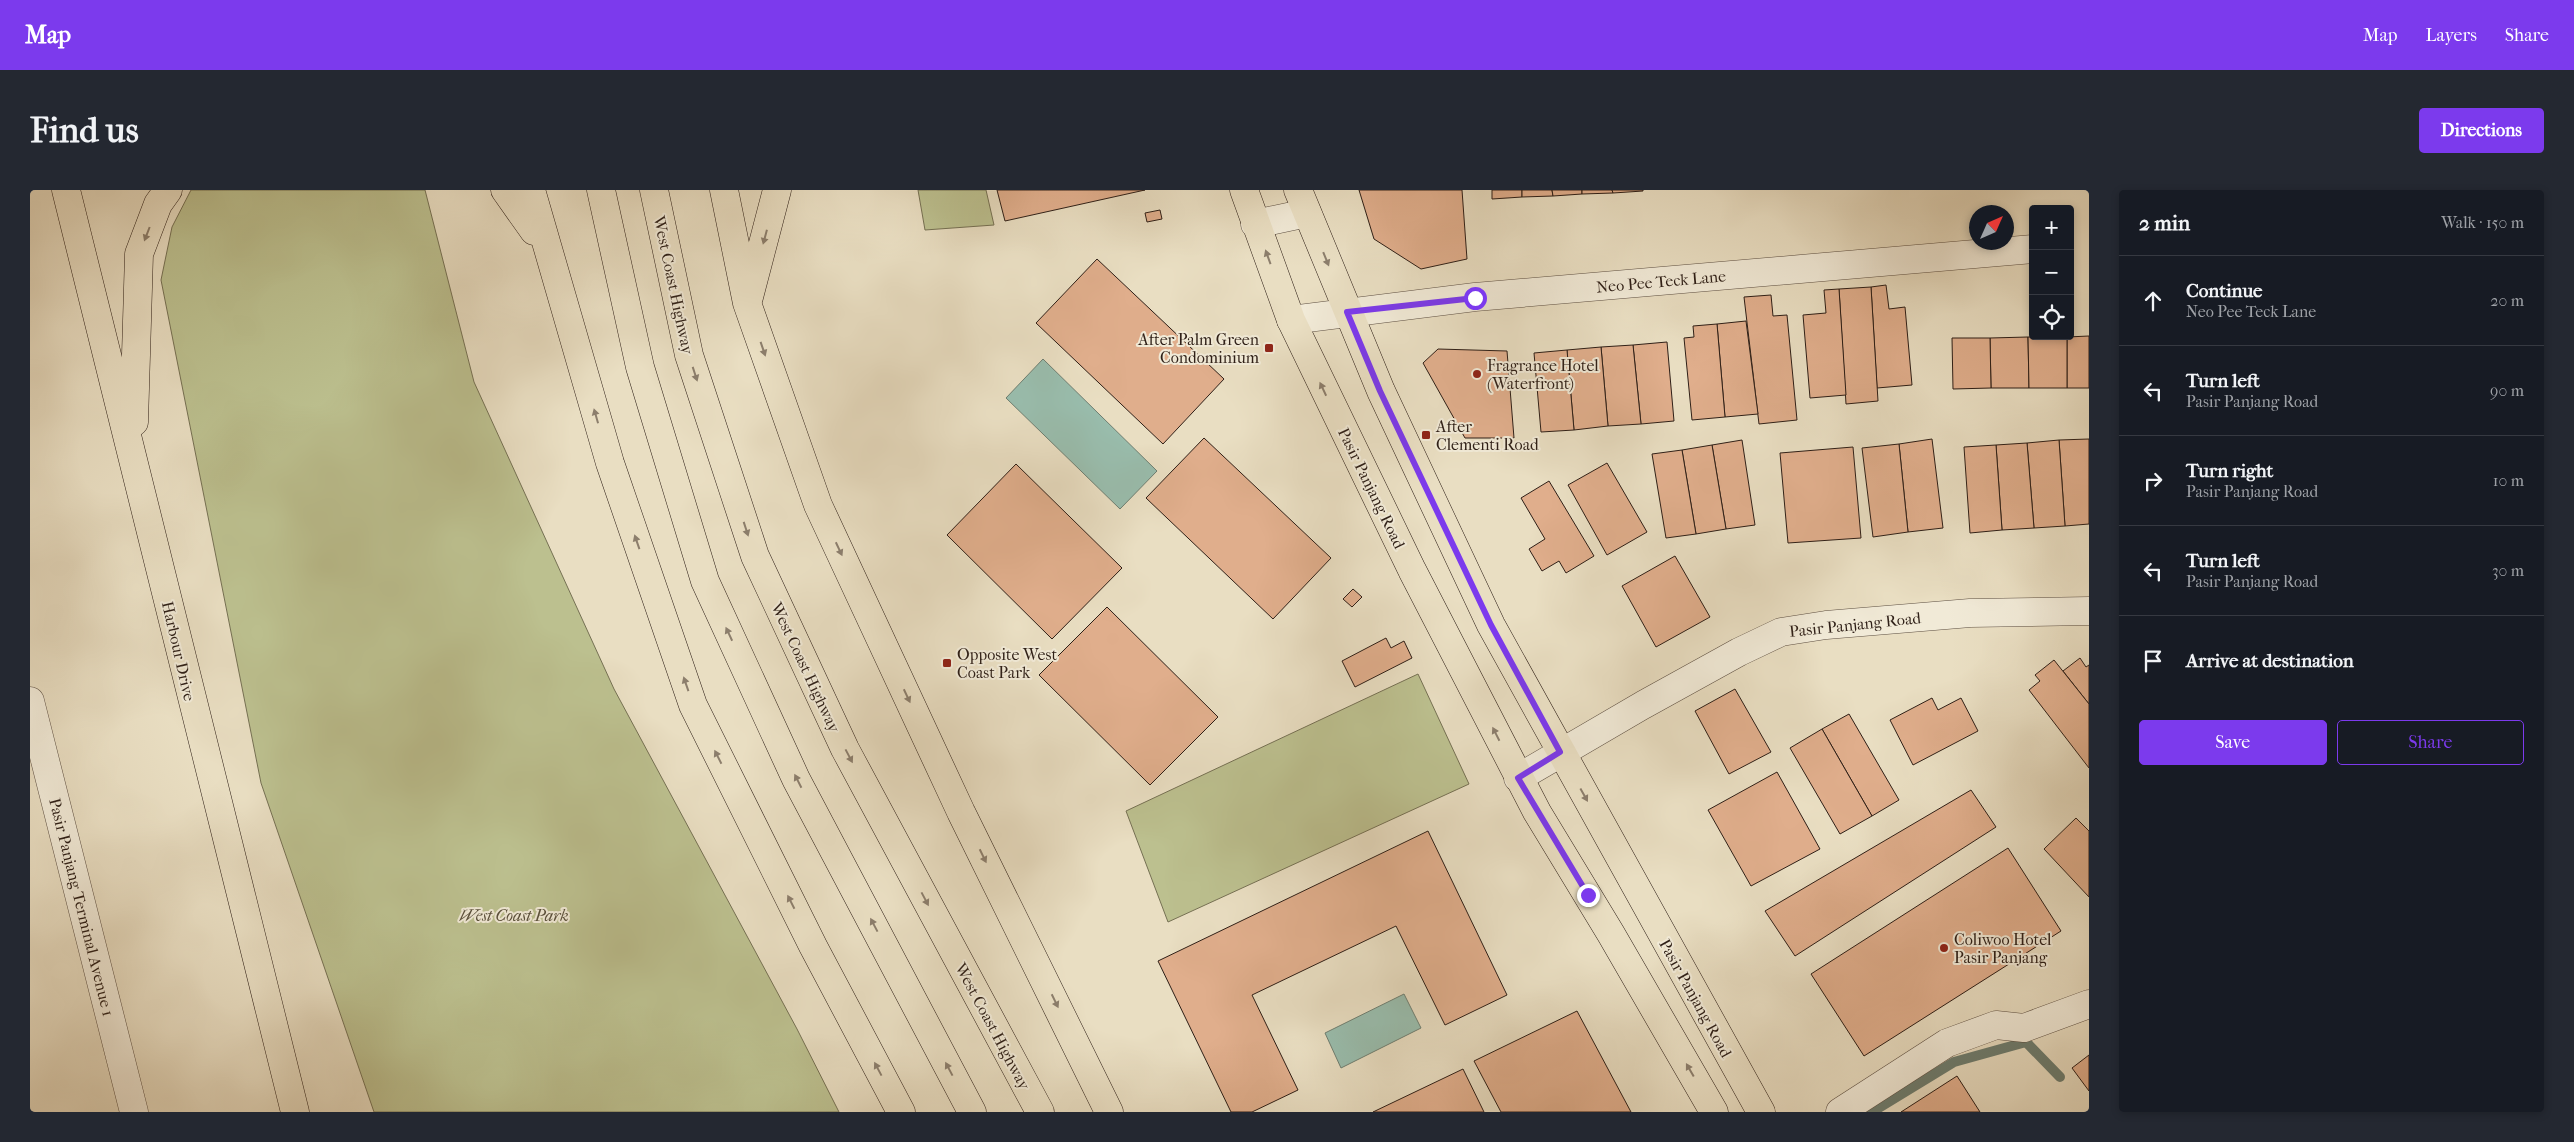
<!DOCTYPE html>
<meta charset="utf-8">
<style>
body{margin:0;font-family:"IM FELL French Canon",serif;background:#242831;color:#f1f3f6}
.controls{position:absolute;right:15px;top:15px;display:grid;overflow:hidden;border-radius:5px;box-shadow:0 2px 8px #0003}
.controls button{width:45px;height:45px;display:grid;place-items:center;padding:0;border:0;border-bottom:1px solid #363941;background:#171b24;color:#f1f3f6;font:25px sans-serif}
.compass{position:absolute;left:1939px;top:15px;width:45px;height:45px;border-radius:50%;background:#171b24;box-shadow:0 2px 8px #0003;rotate:45deg}
.stop{position:absolute;width:15px;height:15px;margin:-11px;border:4px solid #7c3aed;border-radius:50%;background:#fff}
.stop.end{background:#7c3aed;border-color:#fff;box-shadow:0 1px 5px #0008}
.list{margin:0;padding:0;list-style:none}
h2{display:flex;justify-content:space-between;align-items:center;height:65px;margin:0;padding:0 20px;font-size:21px}
h2 small{font-size:16px;font-weight:400;color:#9ea1a6}
.list li{display:grid;grid-template-columns:32px 1fr auto;gap:15px;align-items:center;box-sizing:border-box;height:90px;padding:0 20px;border-top:1px solid #363941}
.list b{display:block;font-size:19px;white-space:nowrap}
.list p{margin:0;font-size:16px;white-space:nowrap;color:#9ea1a6}
.list em{font-size:16px;font-style:normal;color:#9ea1a6}
.actions{display:flex;gap:10px;padding:15px 20px}
.actions a{flex:1;padding:11px 0;border:1px solid #7c3aed;border-radius:5px;text-align:center;font-size:18px;color:#7c3aed}
.actions .main{background:#7c3aed;color:#fff}
.icon{flex:none;width:28px;height:28px;fill:none;stroke:currentColor;stroke-width:2;stroke-linecap:round;stroke-linejoin:round}
.map{position:relative;flex:none;width:2059px;height:922px;overflow:hidden;border-radius:5px}
header{display:flex;align-items:center;gap:30px;box-sizing:border-box;height:70px;padding:0 25px;background:#7c3aed;color:#fff}
header strong{font-size:24px}
nav{display:flex;gap:28px;margin-inline-start:auto;font-size:18px}
.intro{display:flex;align-items:center;justify-content:space-between;box-sizing:border-box;height:120px;padding:0 30px}
h1{margin:0;font-size:35px}
.button{padding:12px 22px;border-radius:5px;background:#7c3aed;color:#fff;font-size:18px;font-weight:700}
main{display:flex;gap:30px;padding:0 30px}
aside{flex:1;background:#171b24;border-radius:5px;box-shadow:0 2px 8px #0003}
.map>svg:first-child{display:block}
</style>
<header>
<strong>Map</strong>
<nav><a>Map</a><a>Layers</a><a>Share</a></nav>
</header>
<div class="intro"><h1>Find us</h1><a class="button">Directions</a></div>
<main>
<div class="map">
<svg width="2059" height="922" viewBox="0 0 2059 922">
<rect width="100%" height="100%" fill="#e9dec2"/>
<filter id="stains"><feTurbulence type="fractalNoise" baseFrequency=".004" numOctaves="4"/><feColorMatrix values="0 0 0 0 .2 0 0 0 0 .09 0 0 0 0 .02 0 0 0 .5 -.17"/></filter>
<radialGradient id="worn" r=".72"><stop offset=".6" stop-color="#630" stop-opacity="0"/><stop offset="1" stop-color="#630" stop-opacity=".3"/></radialGradient>
<!-- green -->
<g fill="#bcc08f" stroke="#757053">
<polygon points="161,0 395,0 444,192 584,499 767,839 809,922 344,922 231,593 131,90 142,37"/>
<polygon points="888,0 956,0 964,35 895,40"/>
<polygon points="1388,484 1439,594 1138,732 1096,621"/>
</g>
<!-- water -->
<g fill="#99bdad" stroke="#6e7e71">
<polygon points="1013,169 1127,281 1090,319 976,208"/>
<polygon points="1374,804 1391,838 1311,878 1295,843"/>
</g>
<g fill="none" stroke-linecap="round" stroke-linejoin="round">
<!-- stream -->
<polyline stroke="#6e7e71" stroke-width="10" points="1842,922 1924,872 1996,852 2030,887"/>
</g>
<!-- building -->
<g fill="#e0ae8c" stroke="#2e1f17">
<polygon points="967,0 1115,0 975,31"/>
<polygon points="1329,0 1432,0 1437,69 1391,79 1344,49"/>
<polygon points="1462,0 1492,0 1492,7 1462,9"/>
<polygon points="1492,0 1522,0 1523,6 1492,7"/>
<polygon points="1522,0 1552,0 1552,4 1523,6"/>
<polygon points="1552,0 1582,0 1583,3 1552,4"/>
<polygon points="1582,0 1613,0 1613,1 1583,3"/>
<polygon points="1130,20 1132,29 1117,32 1115,23"/>
<polygon points="1067,69 1194,189 1133,254 1006,133"/>
<polygon points="1856,95 1859,119 1875,117 1882,195 1847,198 1841,97"/>
<polygon points="1841,97 1848,211 1816,214 1809,99"/>
<polygon points="1809,99 1816,205 1780,208 1773,125 1796,123 1794,100"/>
<polygon points="1741,105 1743,126 1757,125 1767,230 1729,234 1714,107"/>
<polygon points="1716,131 1728,224 1695,227 1687,134"/>
<polygon points="1687,134 1695,227 1662,230 1654,148 1664,147 1663,136"/>
<polygon points="2059,146 2059,198 2037,198 2037,147"/>
<polygon points="1998,147 1999,198 1961,198 1960,148"/>
<polygon points="1998,147 2037,147 2037,198 1999,198"/>
<polygon points="1922,148 1960,148 1961,198 1923,199"/>
<polygon points="1637,152 1644,231 1611,234 1603,155"/>
<polygon points="1603,155 1611,234 1578,236 1571,157"/>
<polygon points="1571,157 1578,236 1544,240 1537,160"/>
<polygon points="1408,159 1477,161 1484,248 1435,248 1393,173"/>
<polygon points="1537,160 1544,240 1511,242 1504,163"/>
<polygon points="1174,248 1301,368 1243,429 1116,308"/>
<polygon points="1902,249 1913,338 1878,342 1869,254"/>
<polygon points="2059,249 2059,334 2035,336 2029,250"/>
<polygon points="1712,250 1725,335 1696,339 1682,255"/>
<polygon points="2029,250 2035,336 2004,338 1997,253"/>
<polygon points="1997,253 2004,338 1972,340 1966,255"/>
<polygon points="1869,254 1878,342 1843,347 1832,258"/>
<polygon points="1682,255 1696,339 1666,344 1652,260"/>
<polygon points="1966,255 1972,340 1940,343 1934,257"/>
<polygon points="1823,257 1831,348 1758,353 1750,263"/>
<polygon points="1652,260 1666,344 1636,348 1622,264"/>
<polygon points="1577,273 1617,342 1577,365 1538,295"/>
<polygon points="986,274 1092,378 1022,449 917,345"/>
<polygon points="1519,291 1564,366 1536,383 1529,371 1512,381 1499,359 1515,349 1491,308"/>
<polygon points="1645,366 1680,427 1626,457 1592,396"/>
<polygon points="1323,399 1332,407 1322,417 1313,409"/>
<polygon points="1077,417 1188,527 1120,595 1009,485"/>
<polygon points="1356,448 1361,458 1374,451 1382,468 1325,497 1312,471"/>
<polygon points="2050,468 2056,477 2059,475 2059,514 2033,481"/>
<polygon points="2024,470 2059,514 2059,578 1999,500 2010,491 2005,485"/>
<polygon points="1705,499 1741,562 1699,584 1665,521"/>
<polygon points="1902,508 1908,520 1931,508 1948,541 1883,575 1860,530"/>
<polygon points="1819,524 1869,610 1842,626 1792,539"/>
<polygon points="1792,539 1842,626 1810,644 1760,558"/>
<polygon points="1747,582 1790,659 1721,696 1678,620"/>
<polygon points="1941,600 1966,637 1765,766 1735,721"/>
<polygon points="2046,628 2059,641 2059,707 2014,659"/>
<polygon points="1398,641 1477,805 1415,835 1366,736 1222,805 1268,900 1222,922 1201,922 1128,771"/>
<polygon points="1978,658 2031,741 1834,866 1781,784"/>
<polygon points="1547,821 1601,922 1471,922 1444,871"/>
<polygon points="2059,865 2059,901 2042,878"/>
<polygon points="1433,879 1454,922 1343,922"/>
<polygon points="1927,886 1950,922 1871,922"/>
</g>
<g fill="none" stroke-linecap="round" stroke-linejoin="round">
<defs>
<g id="minor">
<polyline points="1225,34 1277,23"/>
<polyline points="1261,130 1445,107 2003,59"/>
<polyline points="0,511 104,922"/>
<polyline points="1488,588 1613,515 1709,462 1751,442 1796,435 1940,423 2059,421"/>
<polyline points="1810,922 1917,853 1966,835 1994,838 2059,814"/>
</g>
<g id="major">
<polyline points="36,0 265,922"/>
<polyline points="1214,0 1261,130 1382,380 1507,622 1581,744 1684,922"/>
<polyline points="1268,0 1351,201 1461,435 1731,922"/>
<polyline points="104,232 109,64 128,14 138,0"/>
</g>
<g id="highway">
<polyline points="475,0 504,41"/>
<polyline points="501,0 580,273 663,515 783,756 871,922"/>
<polyline points="571,0 610,177 675,391 766,589 942,922"/>
<polyline points="624,0 659,165 725,366 815,559 1010,922"/>
<polyline points="694,0 717,113 788,315 931,622 1079,922"/>
<polyline points="719,107 747,0"/>
</g>
</defs>
<!-- minor casing -->
<use href="#minor" stroke="#5d4f42" stroke-width="29"/>
<!-- major casing -->
<use href="#major" stroke="#2e1f17" stroke-width="29"/>
<!-- highway casing -->
<use href="#highway" stroke="#2e1f17" stroke-width="29"/>
<!-- minor -->
<use href="#minor" stroke="#f1ead7" stroke-width="28"/>
<!-- major -->
<use href="#major" stroke="#e9dec2" stroke-width="28"/>
<!-- highway -->
<use href="#highway" stroke="#e9dec2" stroke-width="28"/>
</g>
<!-- one-way arrows -->
<defs><path id="oneway-solid" d="M-6-.8H1V-3.2L6.5 0L1 3.2V.8H-6Z" transform="scale(1.25)"/></defs>
<g fill="#8c7e6c">
<use href="#oneway-solid" transform="translate(117 44) rotate(111)"/>
<use href="#oneway-solid" transform="translate(735 47) rotate(105)"/>
<use href="#oneway-solid" transform="translate(1238 67) rotate(-110)"/>
<use href="#oneway-solid" transform="translate(1296 69) rotate(68)"/>
<use href="#oneway-solid" transform="translate(733 159) rotate(71)"/>
<use href="#oneway-solid" transform="translate(665 184) rotate(72)"/>
<use href="#oneway-solid" transform="translate(1293 199) rotate(-115)"/>
<use href="#oneway-solid" transform="translate(566 226) rotate(-106)"/>
<use href="#oneway-solid" transform="translate(716 339) rotate(72)"/>
<use href="#oneway-solid" transform="translate(607 352) rotate(-109)"/>
<use href="#oneway-solid" transform="translate(809 359) rotate(65)"/>
<use href="#oneway-solid" transform="translate(699 444) rotate(-115)"/>
<use href="#oneway-solid" transform="translate(656 494) rotate(-109)"/>
<use href="#oneway-solid" transform="translate(877 506) rotate(65)"/>
<use href="#oneway-solid" transform="translate(1466 544) rotate(-117)"/>
<use href="#oneway-solid" transform="translate(819 566) rotate(62)"/>
<use href="#oneway-solid" transform="translate(688 567) rotate(-117)"/>
<use href="#oneway-solid" transform="translate(768 591) rotate(-117)"/>
<use href="#oneway-solid" transform="translate(1554 605) rotate(61)"/>
<use href="#oneway-solid" transform="translate(953 666) rotate(64)"/>
<use href="#oneway-solid" transform="translate(895 709) rotate(62)"/>
<use href="#oneway-solid" transform="translate(761 712) rotate(-117)"/>
<use href="#oneway-solid" transform="translate(844 735) rotate(-118)"/>
<use href="#oneway-solid" transform="translate(1025 811) rotate(64)"/>
<use href="#oneway-solid" transform="translate(848 879) rotate(-118)"/>
<use href="#oneway-solid" transform="translate(919 879) rotate(-118)"/>
<use href="#oneway-solid" transform="translate(1660 880) rotate(-120)"/>
</g>
<g fill="none" stroke-linecap="round" stroke-linejoin="round">
<!-- route -->
<polyline stroke="#7c3aed" stroke-width="6" points="1445,108 1317,122 1350,201 1461,435 1530,562 1488,588 1558,705"/>
</g>
<!-- markers -->
<g fill="#8f2418" stroke="#f1ead7" stroke-width="2">
<rect x="1234" y="153" width="10" height="10" rx="2.5"/>
<circle cx="1447" cy="184" r="5"/>
<rect x="1391" y="240" width="10" height="10" rx="2.5"/>
<rect x="912" y="468" width="10" height="10" rx="2.5"/>
<circle cx="1914" cy="758" r="5"/>
</g>
<g text-anchor="middle" stroke-width="4" stroke-linejoin="round" paint-order="stroke">
<!-- street labels -->
<g font-size="16" fill="#2e1f17" stroke="#f1ead7">
<text transform="translate(1631 91) rotate(-5)" y="6">Neo Pee Teck Lane</text>
<text transform="translate(644 95) rotate(78)" y="6">West Coast Highway</text>
<text transform="translate(1342 298) rotate(64)" y="6">Pasir Panjang Road</text>
<text transform="translate(1825 434) rotate(-6)" y="6">Pasir Panjang Road</text>
<text transform="translate(149 461) rotate(77)" y="6">Harbour Drive</text>
<text transform="translate(776 477) rotate(65)" y="6">West Coast Highway</text>
<text transform="translate(52 717) rotate(76)" y="6">Pasir Panjang Terminal Avenue 1</text>
<text transform="translate(1666 808) rotate(61)" y="6">Pasir Panjang Road</text>
<text transform="translate(963 836) rotate(62)" y="6">West Coast Highway</text>
</g>
<!-- poi labels -->
<g font-size="16" fill="#2e1f17" stroke="#f1ead7" text-anchor="start">
<text x="1229" y="155" text-anchor="end">After Palm Green<tspan x="1229" dy="18">Condominium</tspan></text>
<text x="1457" y="181">Fragrance Hotel<tspan x="1457" dy="18">(Waterfront)</tspan></text>
<text x="1406" y="242">After<tspan x="1406" dy="18">Clementi Road</tspan></text>
<text x="927" y="470">Opposite West<tspan x="927" dy="18">Coast Park</tspan></text>
<text x="1924" y="755">Coliwoo Hotel<tspan x="1924" dy="18">Pasir Panjang</tspan></text>
</g>
<!-- park labels -->
<g font-size="16" font-style="italic" fill="#594f3b" stroke="#f1ead7">
<text x="484" y="731">West Coast Park</text>
</g>
</g>
<rect width="100%" height="100%" filter="url(#stains)"/>
<rect width="100%" height="100%" fill="url(#worn)"/>
</svg>
<div class="controls">
<button>+</button>
<button>−</button>
<button><svg class="icon" aria-label="locate" viewBox="0 0 24 24"><circle cx="12" cy="12" r="6"/><path d="M12 2v4M12 18v4M2 12h4M18 12h4"/></svg></button>
</div>
<svg class="compass" viewBox="-18 -18 36 36"><path d="M0-13l5 13h-10z" fill="#e53935"/><path d="M0 13l5-13h-10z" fill="#9ea1a6"/></svg>
<div class="stop" style="left:1445px;top:108px"></div>
<div class="stop end" style="left:1558px;top:705px"></div>
</div>
<aside>
<h2>2 min<small>Walk · 150 m</small></h2>
<ul class="list">
<li><svg class="icon" aria-label="ahead" viewBox="0 0 24 24"><path d="M12 20V5M6 11l6-6 6 6"/></svg><div><b>Continue</b><p>Neo Pee Teck Lane</p></div><em>20 m</em></li>
<li><svg class="icon" aria-label="left" viewBox="0 0 24 24"><path d="M17 20v-9H6M10 6l-5 5 5 5"/></svg><div><b>Turn left</b><p>Pasir Panjang Road</p></div><em>90 m</em></li>
<li><svg class="icon" aria-label="right" viewBox="0 0 24 24"><path d="M7 20v-9h11M14 6l5 5-5 5"/></svg><div><b>Turn right</b><p>Pasir Panjang Road</p></div><em>10 m</em></li>
<li><svg class="icon" aria-label="left" viewBox="0 0 24 24"><path d="M17 20v-9H6M10 6l-5 5 5 5"/></svg><div><b>Turn left</b><p>Pasir Panjang Road</p></div><em>30 m</em></li>
<li><svg class="icon" aria-label="arrive" viewBox="0 0 24 24"><path d="M6 21V4h12l-3 4 3 4H6"/></svg><div><b>Arrive at destination</b></div></li>
</ul>
<div class="actions"><a class="main">Save</a><a>Share</a></div>
</aside>
</main>
